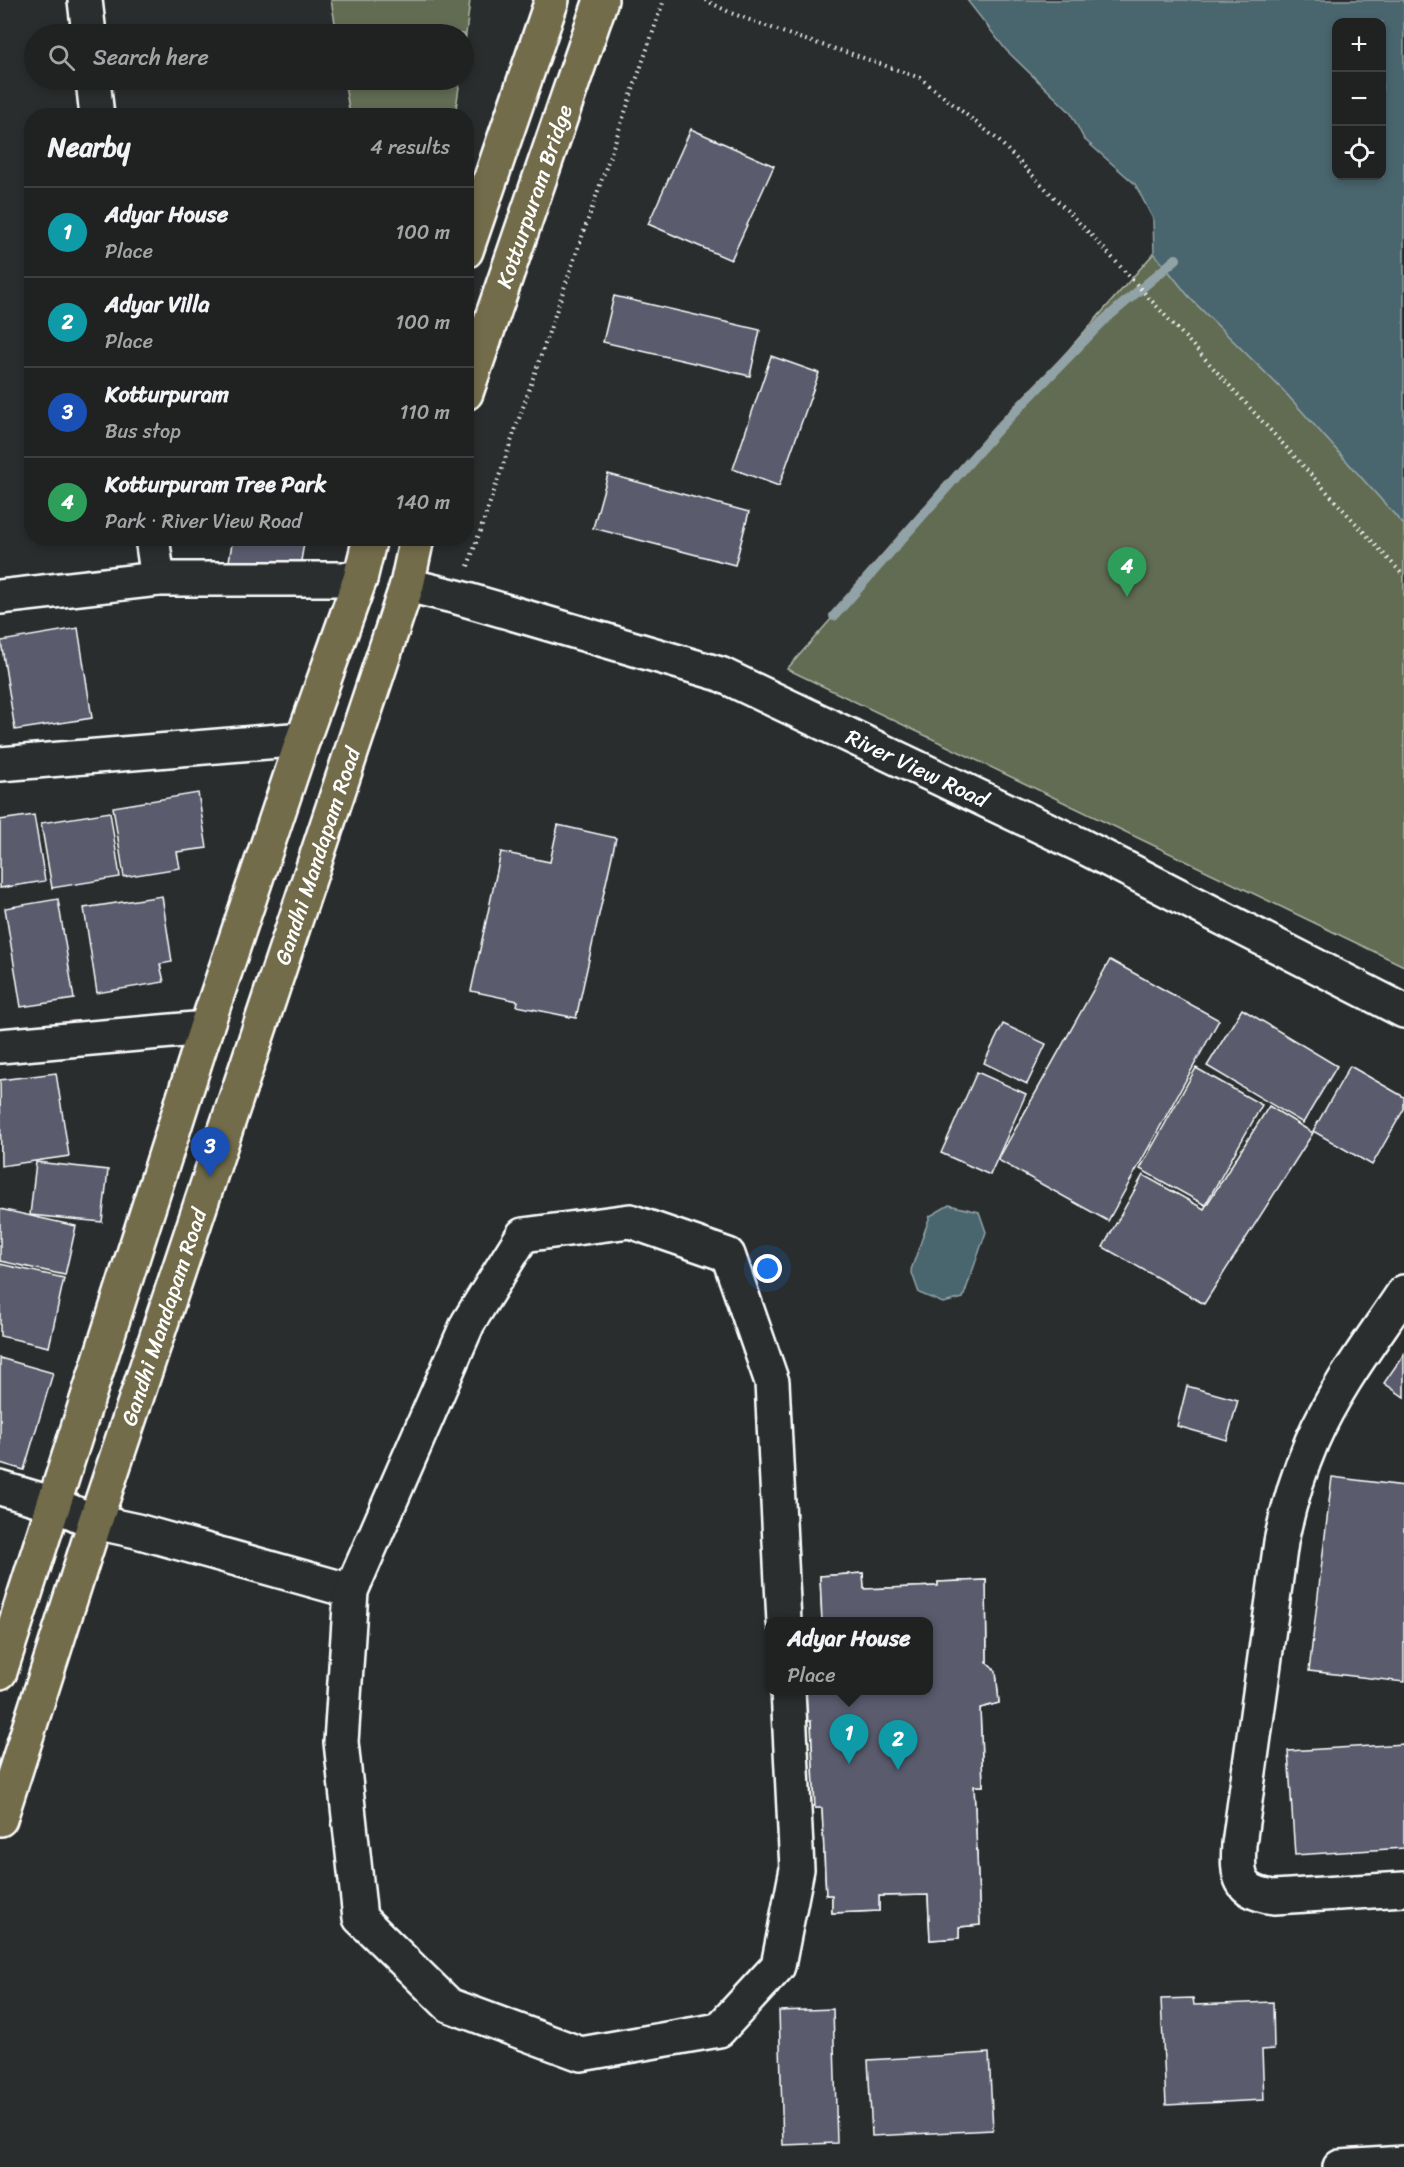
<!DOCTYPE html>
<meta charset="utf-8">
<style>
body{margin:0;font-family:Sriracha,sans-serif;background:#282a2a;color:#f1f3f6}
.controls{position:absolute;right:18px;top:18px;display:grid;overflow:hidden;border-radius:12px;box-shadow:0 3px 9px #0003}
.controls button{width:54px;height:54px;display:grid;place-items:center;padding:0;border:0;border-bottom:2px solid #3d3f40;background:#202222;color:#f1f3f6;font:30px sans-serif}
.you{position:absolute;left:768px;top:1269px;width:21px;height:21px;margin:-15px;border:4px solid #fff;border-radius:50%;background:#1a73e8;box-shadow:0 0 0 9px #1a73e833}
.badge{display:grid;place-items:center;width:39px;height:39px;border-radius:50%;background:#8bbbb9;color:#fff;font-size:20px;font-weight:700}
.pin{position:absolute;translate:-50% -50px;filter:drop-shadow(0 2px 3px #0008)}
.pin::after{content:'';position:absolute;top:32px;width:21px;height:18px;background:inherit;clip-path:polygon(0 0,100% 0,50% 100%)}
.popup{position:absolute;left:765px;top:1617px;width:168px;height:78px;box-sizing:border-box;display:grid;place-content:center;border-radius:12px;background:#202222;filter:drop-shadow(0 2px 4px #0005);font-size:20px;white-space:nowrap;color:#a2a4a5}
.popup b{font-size:22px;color:#f1f3f6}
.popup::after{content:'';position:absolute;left:50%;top:100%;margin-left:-12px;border:12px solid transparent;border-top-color:#202222}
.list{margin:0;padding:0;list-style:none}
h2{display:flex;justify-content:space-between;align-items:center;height:78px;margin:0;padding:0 24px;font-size:26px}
h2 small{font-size:20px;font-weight:400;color:#a2a4a5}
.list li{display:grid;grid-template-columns:39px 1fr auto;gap:18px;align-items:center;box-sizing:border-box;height:90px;padding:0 24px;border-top:2px solid #3d3f40}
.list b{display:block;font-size:22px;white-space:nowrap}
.list p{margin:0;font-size:20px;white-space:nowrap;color:#a2a4a5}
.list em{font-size:20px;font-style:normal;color:#a2a4a5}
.icon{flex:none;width:33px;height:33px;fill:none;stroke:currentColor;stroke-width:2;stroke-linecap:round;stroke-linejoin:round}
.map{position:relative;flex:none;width:1404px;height:2167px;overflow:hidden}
.search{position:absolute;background:#202222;box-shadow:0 3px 9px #0003;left:24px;top:24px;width:450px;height:66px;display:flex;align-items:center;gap:15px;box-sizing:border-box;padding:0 21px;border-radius:33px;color:#a2a4a5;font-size:22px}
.panel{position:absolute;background:#202222;box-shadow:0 3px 9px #0003;left:24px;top:108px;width:450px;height:438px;border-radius:24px}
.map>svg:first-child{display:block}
</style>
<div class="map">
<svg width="1404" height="2167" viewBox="0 0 1404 2167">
<rect width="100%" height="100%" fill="#2a2d2e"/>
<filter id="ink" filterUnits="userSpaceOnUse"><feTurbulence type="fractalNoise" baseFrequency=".0167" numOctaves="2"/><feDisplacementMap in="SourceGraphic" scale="12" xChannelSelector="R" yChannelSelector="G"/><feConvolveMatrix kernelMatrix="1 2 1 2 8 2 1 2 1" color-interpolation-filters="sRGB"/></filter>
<g filter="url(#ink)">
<!-- green -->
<g fill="#626c53" stroke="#b0b6a9" stroke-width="1.5">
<polygon points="331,0 470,0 464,51 464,34 337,34"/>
<polygon points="344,80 460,80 455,115 350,115"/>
<polygon points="1154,253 1191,299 1283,390 1404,525 1404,966 787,669"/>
</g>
<!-- water -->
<g fill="#49656d" stroke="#92a3a7" stroke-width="1.5" fill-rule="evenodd">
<path d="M 967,0 L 1404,0 L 1404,525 L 1283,390 L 1191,299 L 1154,253 L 1153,219 L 1135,184 L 1084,139 L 1070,112 L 1006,50 ZM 1336,22 L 1382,22 L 1382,176 L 1336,176 Z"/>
<polygon points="949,1205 979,1212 986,1232 963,1298 943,1303 919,1293 911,1270 930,1216"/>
</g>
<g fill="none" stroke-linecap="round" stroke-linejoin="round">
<!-- stream -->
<polyline stroke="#92a3a7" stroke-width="10" points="834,616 999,428 1103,321 1176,259"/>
</g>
<!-- building -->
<g fill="#5a5c6e" stroke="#fff" stroke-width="1.5" fill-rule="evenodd">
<polygon points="691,129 774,166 731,260 648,224"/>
<polygon points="614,296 760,330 750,376 603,342"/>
<polygon points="771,356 819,373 779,486 733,469"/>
<polygon points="608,474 749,512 735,565 593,528"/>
<polygon points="233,538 305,538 299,572 229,561"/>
<polygon points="78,628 92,718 15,730 1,641"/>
<polygon points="198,793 207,848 177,852 180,868 124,877 113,807"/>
<polygon points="110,812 120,877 52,888 41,823"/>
<polygon points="34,815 45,881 0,888 0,820"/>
<polygon points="558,825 616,838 576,1018 517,1006 518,1001 471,991 501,852 550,862"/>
<polygon points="162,896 172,962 160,964 164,982 97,993 84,908"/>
<polygon points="58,899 74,999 21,1007 5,908"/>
<polygon points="1110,960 1219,1020 1108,1221 998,1160"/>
<polygon points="1242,1009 1337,1066 1303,1123 1207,1066"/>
<polygon points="1003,1024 1046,1044 1027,1084 984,1063"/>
<polygon points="1350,1066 1404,1097 1404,1109 1372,1165 1313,1131"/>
<polygon points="1196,1068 1262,1105 1205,1205 1140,1169"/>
<polygon points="977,1072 1026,1094 990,1175 941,1153"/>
<polygon points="56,1073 69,1156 1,1166 0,1080"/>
<polygon points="1269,1106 1313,1133 1204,1304 1103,1247 1143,1175 1204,1209"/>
<polygon points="36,1162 108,1170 102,1222 30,1215"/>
<polygon points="0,1209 76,1226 65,1275 0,1261"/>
<polygon points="0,1264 64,1278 49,1347 0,1336"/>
<polygon points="1404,1354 1404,1397 1384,1383"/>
<polygon points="0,1358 53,1373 24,1470 0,1463"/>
<polygon points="1187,1386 1238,1400 1227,1440 1177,1426"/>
<polygon points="1332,1477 1404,1486 1404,1682 1309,1671"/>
<path d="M 863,1573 L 864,1589 L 938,1586 L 938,1582 L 986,1580 L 987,1662 L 996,1671 L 999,1703 L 980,1708 L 983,1786 L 974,1786 L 980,1925 L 959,1927 L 959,1938 L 930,1940 L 928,1895 L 879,1896 L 879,1911 L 832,1913 L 832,1895 L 826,1895 L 822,1808 L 815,1808 L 811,1721 L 796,1721 L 795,1690 L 928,1690 L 928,1622 L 822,1622 L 820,1576 ZM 921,1728 L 922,1773 L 884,1774 L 884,1749 L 898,1749 L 897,1729 ZM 923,1828 L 924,1876 L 894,1878 L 892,1829 Z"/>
<polygon points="863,1573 864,1589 938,1586 938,1582 986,1580 987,1662 996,1671 999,1703 980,1708 983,1786 974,1786 980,1925 959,1927 959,1938 930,1940 928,1895 879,1896 879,1911 832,1913 832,1895 826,1895 822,1808 815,1808 811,1721 796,1721 795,1690 928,1690 928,1622 822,1622 820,1576"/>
<polygon points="1404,1744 1404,1848 1295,1855 1288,1751"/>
<polygon points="1193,1998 1194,2005 1273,2002 1274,2049 1262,2050 1264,2100 1166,2105 1161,1999"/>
<polygon points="833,2009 837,2143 783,2145 779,2011"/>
<polygon points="989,2053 993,2130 872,2136 868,2060"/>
</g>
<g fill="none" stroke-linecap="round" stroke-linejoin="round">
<defs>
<g id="minor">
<polyline points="85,0 89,34"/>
<polyline points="93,80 97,116"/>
<polyline points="152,538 158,579"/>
<path id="s1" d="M 407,585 L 457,597 L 720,674 L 1080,845 L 1404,1011"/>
<polyline points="0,597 158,579 360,579"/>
<polyline points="0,764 303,739"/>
<polyline points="0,1046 206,1028"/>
<path d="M 1404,1292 C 1372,1340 1335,1388 1312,1441 C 1298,1474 1288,1507 1281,1542 L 1239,1844 C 1237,1877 1238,1892 1274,1897 L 1404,1889"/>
<polyline points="0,1488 54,1504 95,1522 137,1531 351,1591"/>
<polyline points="784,1622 772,1382 728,1255 630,1221 523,1235 468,1323 351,1591 341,1742 360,1918 449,2005 581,2054 719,2030 778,1966 797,1869 788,1690"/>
<polyline points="1340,2167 1404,2163"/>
</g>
<g id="major">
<polyline points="466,251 552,0"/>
<path id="s2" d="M 466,393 L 601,0"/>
<polyline points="0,1672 206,1028 303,739 360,579 370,538"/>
<path id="s3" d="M 0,1819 L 95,1522 L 407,585 L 417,538"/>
</g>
</defs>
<!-- minor casing -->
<use href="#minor" stroke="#fff" stroke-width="38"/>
<!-- major casing -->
<use href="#major" stroke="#fff" stroke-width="38"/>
<!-- path -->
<g stroke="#fff" stroke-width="4" stroke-dasharray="1.5 4.5" stroke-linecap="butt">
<polyline points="705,0 731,13 796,37 852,54 920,78 997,139 1096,240 1404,576"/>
<polyline points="468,566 664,0"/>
</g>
<!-- minor -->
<use href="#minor" stroke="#2a2d2e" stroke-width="33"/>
<!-- major -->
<use href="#major" stroke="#736c4b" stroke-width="33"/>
</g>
</g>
<g text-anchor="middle" stroke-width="4.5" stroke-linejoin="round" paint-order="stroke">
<!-- street labels -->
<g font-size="22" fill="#fff" stroke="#2a2d2e">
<text dy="8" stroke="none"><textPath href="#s2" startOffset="208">Kotturpuram Bridge</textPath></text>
<text dy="8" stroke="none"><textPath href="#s1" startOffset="544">River View Road</textPath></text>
<text dy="8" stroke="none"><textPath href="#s3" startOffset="1014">Gandhi Mandapam Road</textPath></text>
<text dy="8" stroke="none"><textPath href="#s3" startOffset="528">Gandhi Mandapam Road</textPath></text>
</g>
</g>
</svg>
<div class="controls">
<button>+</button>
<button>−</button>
<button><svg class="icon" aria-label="locate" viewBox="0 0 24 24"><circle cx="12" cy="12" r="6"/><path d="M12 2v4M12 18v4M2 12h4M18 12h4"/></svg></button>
</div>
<div class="you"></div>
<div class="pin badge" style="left:849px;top:1764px;background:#0f9aa8">1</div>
<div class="popup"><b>Adyar House</b>Place</div>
<div class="pin badge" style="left:898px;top:1770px;background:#0f9aa8">2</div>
<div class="pin badge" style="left:210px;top:1177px;background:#1a4fb4">3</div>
<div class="pin badge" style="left:1127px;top:597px;background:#2e9e5b">4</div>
<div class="search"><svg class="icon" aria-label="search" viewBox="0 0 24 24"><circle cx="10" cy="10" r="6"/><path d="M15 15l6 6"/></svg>Search here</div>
<section class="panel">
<h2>Nearby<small>4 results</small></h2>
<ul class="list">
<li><span class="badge" style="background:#0f9aa8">1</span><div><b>Adyar House</b><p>Place</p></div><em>100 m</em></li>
<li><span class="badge" style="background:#0f9aa8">2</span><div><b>Adyar Villa</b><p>Place</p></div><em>100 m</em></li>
<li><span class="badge" style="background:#1a4fb4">3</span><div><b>Kotturpuram</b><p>Bus stop</p></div><em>110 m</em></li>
<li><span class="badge" style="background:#2e9e5b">4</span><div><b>Kotturpuram Tree Park</b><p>Park · River View Road</p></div><em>140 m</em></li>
</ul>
</section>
</div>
